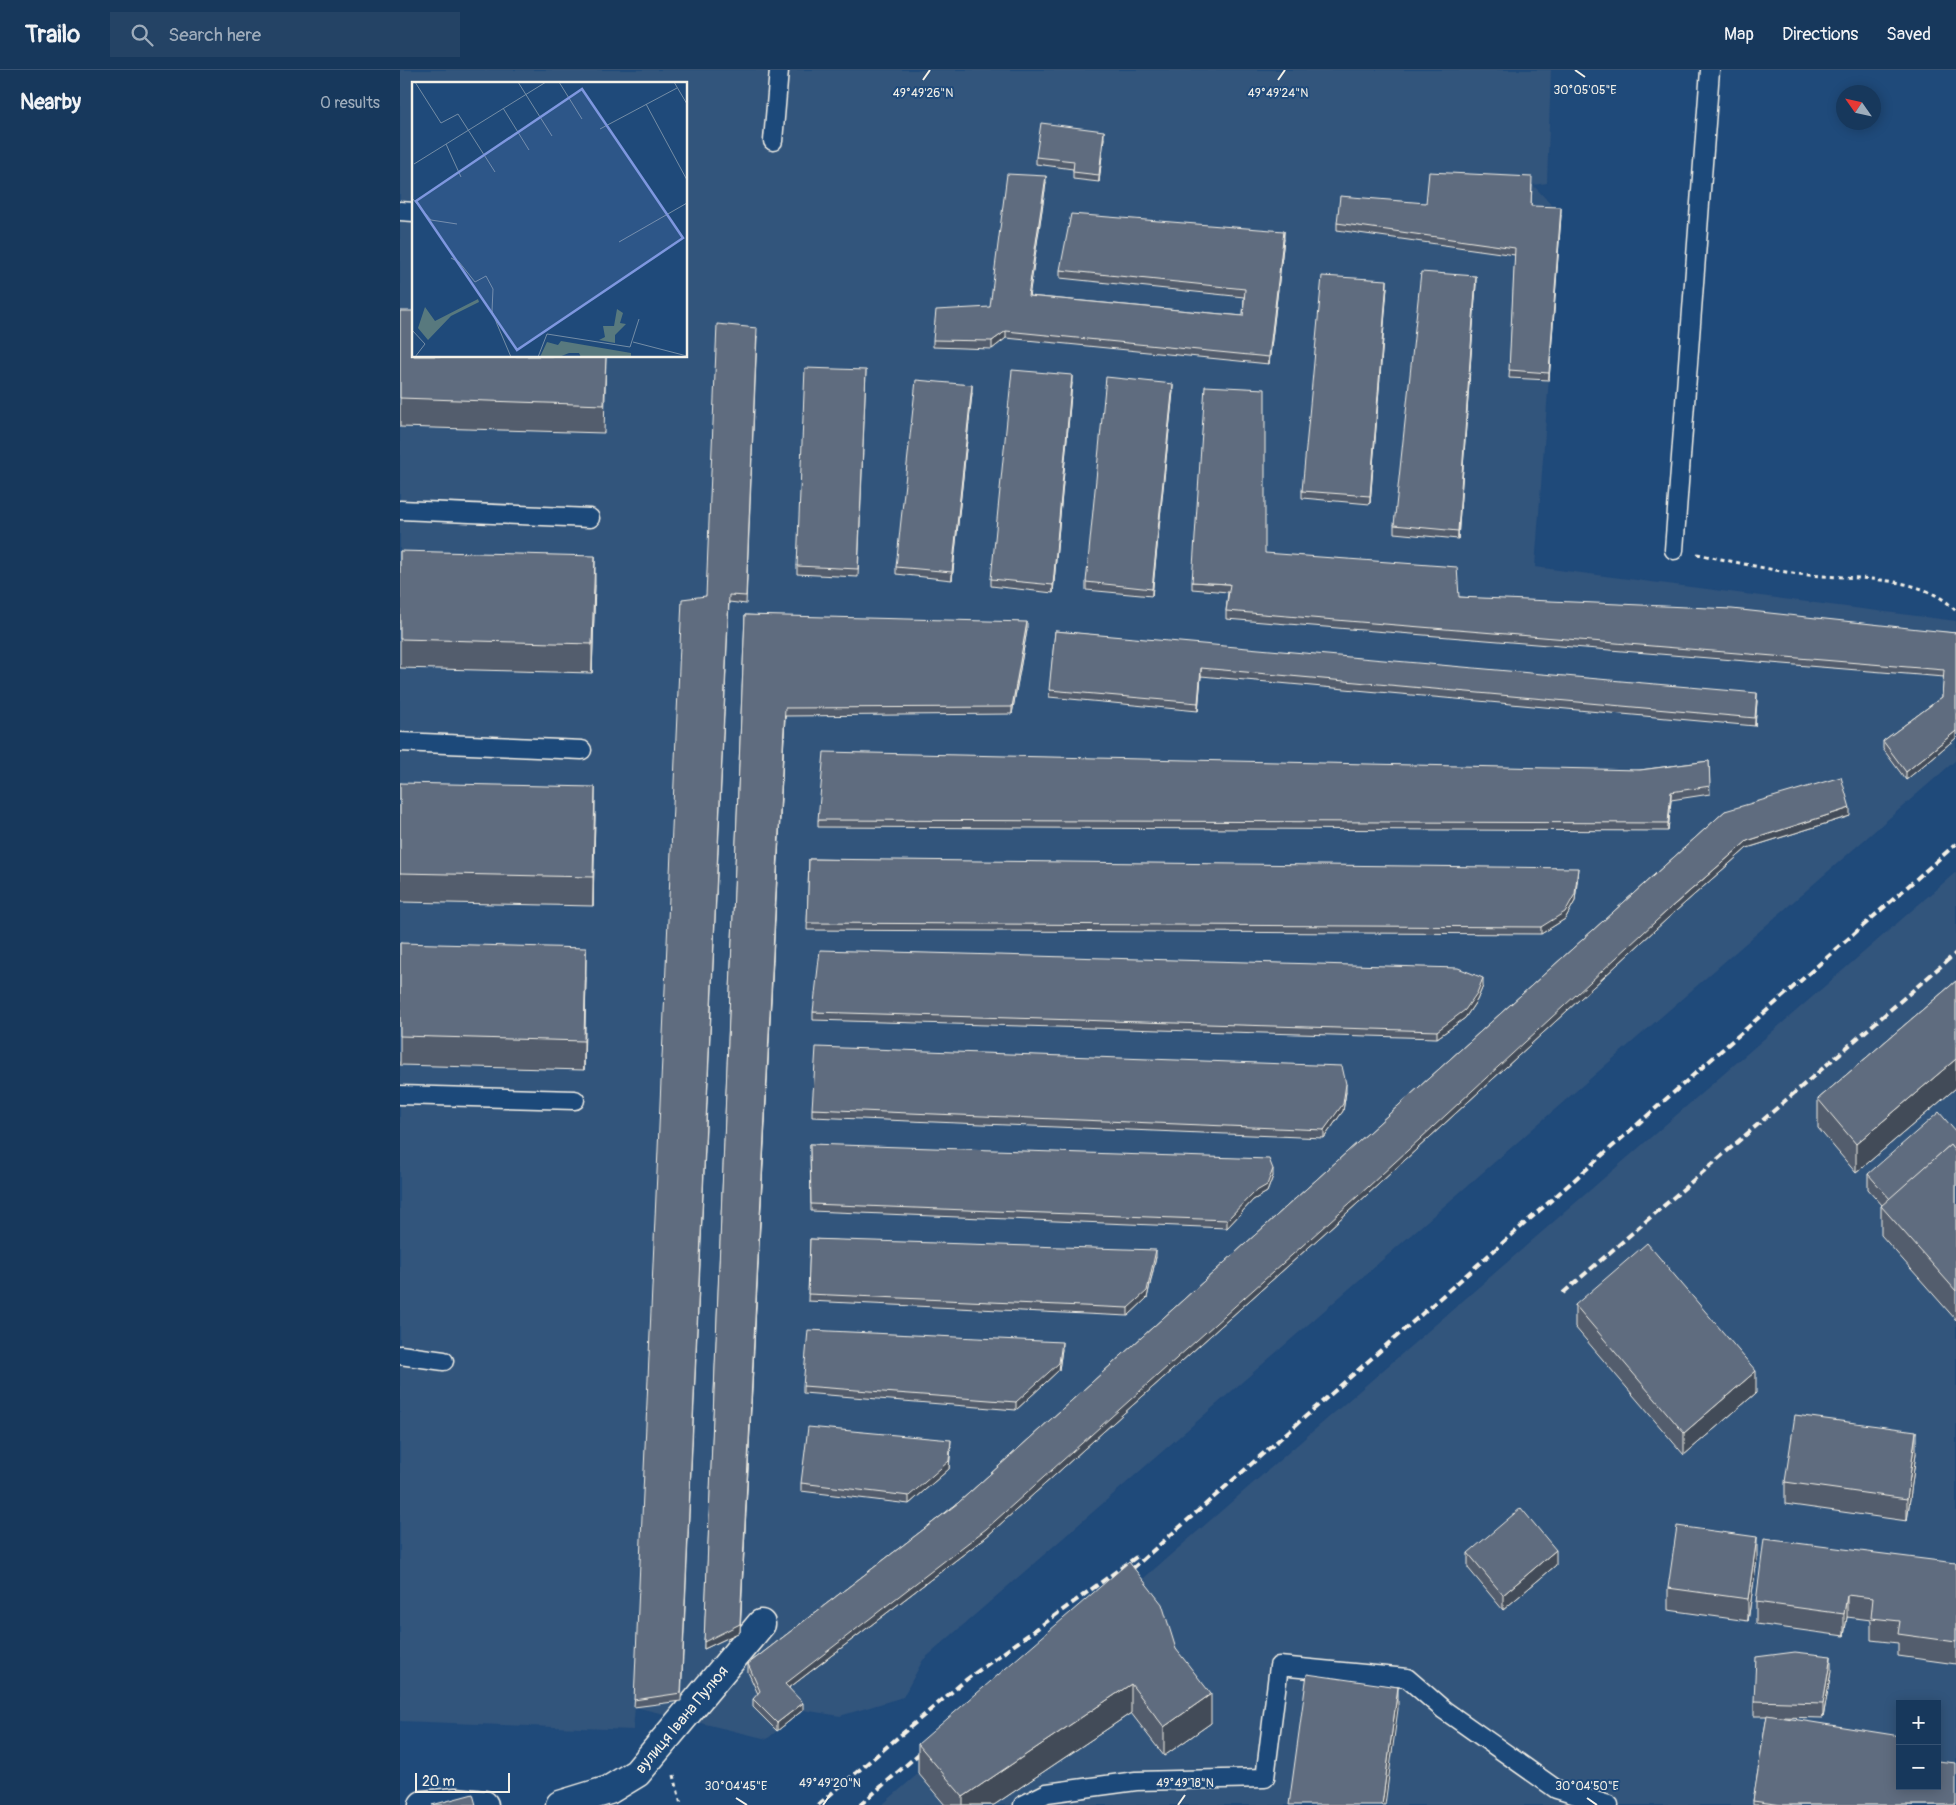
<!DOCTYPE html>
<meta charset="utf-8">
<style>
body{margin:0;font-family:Pangolin,sans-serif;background:#244365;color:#f1f3f6}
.controls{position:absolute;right:15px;bottom:15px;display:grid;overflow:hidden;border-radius:0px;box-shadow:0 2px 12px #0003}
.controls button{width:45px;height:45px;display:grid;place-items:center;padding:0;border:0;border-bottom:1px solid #365272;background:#17385c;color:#f1f3f6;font:25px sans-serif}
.compass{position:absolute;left:1436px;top:15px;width:45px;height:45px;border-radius:50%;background:#17385c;box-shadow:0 2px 12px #0003;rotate:304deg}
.scale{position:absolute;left:15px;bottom:12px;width:95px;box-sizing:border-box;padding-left:5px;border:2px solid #f4f1e8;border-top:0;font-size:14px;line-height:18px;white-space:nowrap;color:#f4f1e8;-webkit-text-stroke:4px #1f4a7a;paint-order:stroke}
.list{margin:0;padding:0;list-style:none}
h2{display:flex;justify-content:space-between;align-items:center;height:65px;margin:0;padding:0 20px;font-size:21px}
h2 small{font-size:16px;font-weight:400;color:#9eacbb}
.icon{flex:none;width:28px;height:28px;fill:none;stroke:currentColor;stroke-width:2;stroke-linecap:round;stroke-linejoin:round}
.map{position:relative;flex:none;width:1556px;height:1735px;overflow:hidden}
header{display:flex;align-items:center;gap:30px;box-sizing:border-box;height:70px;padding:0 25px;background:#17385c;border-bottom:1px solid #365272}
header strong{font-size:24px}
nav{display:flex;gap:28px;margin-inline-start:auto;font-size:18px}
.search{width:350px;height:45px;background:#244365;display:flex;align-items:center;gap:12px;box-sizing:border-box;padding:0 18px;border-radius:0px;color:#9eacbb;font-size:19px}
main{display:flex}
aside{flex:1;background:#17385c}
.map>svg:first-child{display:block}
</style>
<header>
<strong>Trailo</strong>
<div class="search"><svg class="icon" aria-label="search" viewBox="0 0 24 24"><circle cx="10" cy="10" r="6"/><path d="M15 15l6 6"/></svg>Search here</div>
<nav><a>Map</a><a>Directions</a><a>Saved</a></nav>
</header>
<main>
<aside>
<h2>Nearby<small>0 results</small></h2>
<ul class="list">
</ul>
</aside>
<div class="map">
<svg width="1556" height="1735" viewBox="0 0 1556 1735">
<rect width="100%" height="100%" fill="#1f4a7a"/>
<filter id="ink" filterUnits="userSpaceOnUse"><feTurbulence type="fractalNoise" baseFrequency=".02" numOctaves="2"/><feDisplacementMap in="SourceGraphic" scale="10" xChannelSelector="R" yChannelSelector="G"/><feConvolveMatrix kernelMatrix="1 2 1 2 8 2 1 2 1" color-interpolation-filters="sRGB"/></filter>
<g filter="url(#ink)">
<!-- built -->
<g fill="#32547c" fill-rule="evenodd">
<path d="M 0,0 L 1151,0 L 1147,113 L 1133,115 L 1161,145 L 1135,497 L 1556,551 L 1556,690 L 523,1590 L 503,1627 L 440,1646 L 403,1640 L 367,1669 L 235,1637 L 233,1660 L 0,1651 ZM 14,14 L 286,14 L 286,286 L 14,286 Z"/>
<path d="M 1556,802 L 1556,1735 L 482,1735 L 729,1521 ZM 1500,1634 L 1537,1634 L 1537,1716 L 1500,1716 Z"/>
</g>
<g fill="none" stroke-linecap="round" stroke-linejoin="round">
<defs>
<g id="lane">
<polyline points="373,71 379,0"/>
<polyline points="0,141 14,142"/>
<polyline points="0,440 190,448"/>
<polyline points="1274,480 1310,0"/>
<polyline points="0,672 182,680"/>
<polyline points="0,1025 175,1030"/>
<polyline points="0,1285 44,1291"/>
<polyline points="623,1735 647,1723 736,1711 865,1708 879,1596 1007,1608 1044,1640 1156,1719 1209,1735"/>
</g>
<g id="street">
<polyline points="23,1735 56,1732 84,1735"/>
<polyline points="160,1735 209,1720 237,1703 361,1554"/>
</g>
</defs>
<!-- lane casing -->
<use href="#lane" stroke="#f4f1e8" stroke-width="21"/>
<!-- street casing -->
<use href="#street" stroke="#f4f1e8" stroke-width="31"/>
<!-- path -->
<g stroke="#f4f1e8" stroke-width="3" stroke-dasharray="4 4" stroke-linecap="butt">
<path d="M 1297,484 C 1331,491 1365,499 1399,504 C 1446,510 1522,502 1556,541"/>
<polyline points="274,1705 281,1735"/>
</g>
<!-- lane -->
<use href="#lane" stroke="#1f4a7a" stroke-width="18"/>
<!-- street -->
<use href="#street" stroke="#1f4a7a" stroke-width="28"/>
<!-- rail -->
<g stroke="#f4f1e8" stroke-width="4" stroke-dasharray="8 4" stroke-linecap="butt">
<polyline points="1163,1223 1556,883"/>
<polyline points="723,1507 1556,774"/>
<polyline points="418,1735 567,1609 739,1485"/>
<polyline points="460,1735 528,1676"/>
</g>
</g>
<!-- wall -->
<g fill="#525d6d" stroke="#f4f1e8">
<polygon points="704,68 699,112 673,109 673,99 636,94 636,87"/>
<polygon points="646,113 629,226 843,246 844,227 660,208 660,200 884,169 869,294 606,268 592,279 533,277 533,270 590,237"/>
<polygon points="1132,115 1131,136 1161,145 1149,310 1109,308 1115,185 937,160 937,153 1026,133"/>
<polygon points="1076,214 1058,469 994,463 994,455"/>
<polygon points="987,217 970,434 902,428 902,421"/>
<polygon points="0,241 206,286 204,363 0,357"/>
<polygon points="357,266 346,534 329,532 281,1631 234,1637 306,526"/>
<polygon points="466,300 458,507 397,504 397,496"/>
<polygon points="672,313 653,523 591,516 591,509"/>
<polygon points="773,321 752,526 686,520 686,512"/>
<polygon points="572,323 552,510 496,504 496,497"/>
<polygon points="0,481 195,515 192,603 0,598"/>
<polygon points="792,512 1059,527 1556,563 1556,668 1506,710 1483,679 1483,671 1542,627 1544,607 826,549 826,541 828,522 792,519"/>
<polygon points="345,545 627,560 612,644 385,646 340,1562 304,1579"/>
<polygon points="655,561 1357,631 1355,656 801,606 798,641 649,627"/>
<polygon points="1309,691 1310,724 1271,730 1268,761 418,757 418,750 1240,700"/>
<polygon points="0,713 195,745 193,836 0,832"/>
<polygon points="1325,741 1450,746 1347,778 1268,848 968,1124 586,1467 389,1618 403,1640 377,1661 353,1637 353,1629 358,1624 348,1602 348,1594 558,1433"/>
<polygon points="409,789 1178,805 1175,831 1165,849 1141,864 407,860"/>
<polygon points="0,873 186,907 184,1000 0,995"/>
<polygon points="1556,911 1556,1018 1456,1103 1418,1058 1418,1029"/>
<polygon points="1083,916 1077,930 1065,948 1037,968 413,950 413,942"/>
<polygon points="946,1022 943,1041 924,1068 412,1047 412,1039"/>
<polygon points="1556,1062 1556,1250 1481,1165 1481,1136 1482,1135 1468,1119 1468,1104"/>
<polygon points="410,1074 873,1106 867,1122 853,1130 827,1158 411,1141"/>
<polygon points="410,1169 756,1187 747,1228 728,1246 408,1231"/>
<polygon points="1175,1235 1356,1323 1284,1385 1175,1257"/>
<polygon points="662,1279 659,1300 616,1340 403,1323 403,1316"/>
<polygon points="551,1377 549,1399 509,1434 401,1421 401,1413"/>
<polygon points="1516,1383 1507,1451 1385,1434 1385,1412"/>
<polygon points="1068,1483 1156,1495 1103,1540 1068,1498"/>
<polygon points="1357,1489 1348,1551 1268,1540 1268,1518"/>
<polygon points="1556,1493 1556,1594 1498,1586 1498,1573 1471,1570 1471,1550 1447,1547 1444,1566 1356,1554 1356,1532"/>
<polygon points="776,1579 811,1653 764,1686 731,1643 594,1735 545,1735 518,1703 518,1674"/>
<polygon points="1431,1601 1423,1648 1380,1647 1500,1716 1556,1735 1353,1735 1353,1731 1367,1646 1354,1646 1354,1631"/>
</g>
<!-- shaded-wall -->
<g fill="#424c59" stroke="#f4f1e8">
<polygon points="704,61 704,68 699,112 699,105"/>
<polygon points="646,106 646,113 628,234 628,226"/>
<polygon points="1161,137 1161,145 1149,310 1149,303"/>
<polygon points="884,161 884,169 869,294 869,287"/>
<polygon points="1076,206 1076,214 1058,469 1058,461"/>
<polygon points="987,210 987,217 970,434 970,426"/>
<polygon points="606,261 606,268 592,279 592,271"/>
<polygon points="672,305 672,313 653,523 653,515"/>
<polygon points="773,314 773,321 752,526 752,519"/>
<polygon points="572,315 572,323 552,510 552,502"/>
<polygon points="195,486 195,515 192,603 192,574"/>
<polygon points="627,552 627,560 612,644 612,637"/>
<polygon points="801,598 801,606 798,641 798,633"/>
<polygon points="1357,623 1357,631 1355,656 1355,648"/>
<polygon points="385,646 340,1562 304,1579 304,1572"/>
<polygon points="1556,661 1556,668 1506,710 1506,702"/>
<polygon points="195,717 195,745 193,836 193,807"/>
<polygon points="1271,722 1271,730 1268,761 1268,753"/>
<polygon points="1450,738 1450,746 1347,778 1268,848 968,1124 586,1467 385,1621 385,1614 1347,771"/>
<polygon points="1178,798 1175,831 1165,849 1141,864 1141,857"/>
<polygon points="186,878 186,907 184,1000 184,971"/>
<polygon points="1083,908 1083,916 1077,930 1065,948 1037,968 1037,961"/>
<polygon points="1556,989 1556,1018 1456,1103 1456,1074"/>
<polygon points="946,1014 946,1022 943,1041 924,1068 924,1060"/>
<polygon points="873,1099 873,1106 867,1122 853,1130 827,1158 827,1150"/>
<polygon points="756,1180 756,1187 747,1228 728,1246 728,1238"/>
<polygon points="662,1272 662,1279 659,1300 616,1340 616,1332"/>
<polygon points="1356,1301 1356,1323 1284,1385 1284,1363"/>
<polygon points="1516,1361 1516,1383 1507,1451 1507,1429"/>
<polygon points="551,1370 549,1399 509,1434 509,1426"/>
<polygon points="1357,1467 1357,1489 1348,1551 1348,1529"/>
<polygon points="1156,1480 1156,1495 1103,1540 1103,1525"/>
<polygon points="1447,1525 1447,1547 1444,1566 1444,1544"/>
<polygon points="1431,1586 1431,1601 1423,1648 1423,1633"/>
<polygon points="731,1614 731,1643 594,1735 563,1735 563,1727"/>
<polygon points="998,1617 998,1639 985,1735 982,1735"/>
<polygon points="811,1624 811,1653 764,1686 764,1657"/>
<polygon points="403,1633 403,1640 377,1661 377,1653"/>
</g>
<!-- building -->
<g fill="#5f6c7f" stroke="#f4f1e8">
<polygon points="641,53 704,61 699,105 673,102 674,91 636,87"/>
<polygon points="1029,102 1132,107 1131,136 1161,137 1149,303 1109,300 1115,178 937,153 940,126 1026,133"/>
<polygon points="607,104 646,106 628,226 843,246 845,219 660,200 671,144 884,161 869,287 606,261 592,271 533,270 536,240 590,237"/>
<polygon points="1021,202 1076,206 1058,461 994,455"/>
<polygon points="922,206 987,210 970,426 902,421"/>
<polygon points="0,241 14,241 14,286 206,286 204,335 0,328"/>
<polygon points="317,254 357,258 346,526 329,525 281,1623 234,1630 282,529 306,526"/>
<polygon points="405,298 466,300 458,499 397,496"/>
<polygon points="612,300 672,305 653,515 591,509"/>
<polygon points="706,307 773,314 752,519 686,512"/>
<polygon points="516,310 572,315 552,502 496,497"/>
<polygon points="805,316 865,319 865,483 1057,497 1059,527 1332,539 1556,563 1556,661 1506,702 1483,671 1542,627 1544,600 826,541 830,514 792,512"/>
<polygon points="0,481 195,486 192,574 0,569"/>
<polygon points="345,545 627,552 612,637 385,638 340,1554 304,1572"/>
<polygon points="655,561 1357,623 1355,648 801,598 798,633 649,620"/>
<polygon points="424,682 1240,700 1309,691 1310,716 1271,722 1268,753 418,750"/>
<polygon points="1441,707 1450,738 1347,771 1268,840 968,1117 586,1459 385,1614 403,1633 377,1653 353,1629 360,1621 348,1594 558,1433 1325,741"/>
<polygon points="0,713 195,717 193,807 0,803"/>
<polygon points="409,789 1178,798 1175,824 1165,842 1141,857 407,853"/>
<polygon points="0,873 186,878 184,971 0,966"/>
<polygon points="420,880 1058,898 1083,908 1077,923 1065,940 1037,961 413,942"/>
<polygon points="1556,911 1556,989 1456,1074 1418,1029"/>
<polygon points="416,977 942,996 946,1014 943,1034 924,1060 412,1039"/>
<polygon points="1539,1042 1556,1062 1556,1077 1553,1080 1550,1075 1490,1129 1468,1104"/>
<polygon points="410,1074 869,1089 873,1099 867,1115 853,1123 827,1150 411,1134"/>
<polygon points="1550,1075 1556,1083 1556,1221 1481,1136"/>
<polygon points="410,1169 756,1180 747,1221 728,1238 408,1224"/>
<polygon points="1247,1173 1356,1301 1284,1363 1175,1235"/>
<polygon points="408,1260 662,1272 659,1293 616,1332 403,1316"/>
<polygon points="1395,1345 1516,1361 1507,1429 1385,1412"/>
<polygon points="408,1357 551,1370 549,1391 509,1426 401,1413"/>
<polygon points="1121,1438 1156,1480 1103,1525 1068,1483"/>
<polygon points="1277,1456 1357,1467 1348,1529 1268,1518"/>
<polygon points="1364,1469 1556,1493 1556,1572 1498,1564 1500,1551 1471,1548 1473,1528 1447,1525 1444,1544 1356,1532"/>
<polygon points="729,1492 762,1534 776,1579 811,1624 764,1657 731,1614 563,1727 518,1674"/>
<polygon points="1395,1582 1431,1586 1423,1633 1354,1631 1356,1587"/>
<polygon points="907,1604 998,1617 982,1735 889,1735"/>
<polygon points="1367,1645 1500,1666 1500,1716 1537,1716 1537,1691 1556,1693 1556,1735 1382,1735 1353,1731"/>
<polygon points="73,1724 76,1735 32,1735"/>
</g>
</g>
<!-- ticks -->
<path fill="none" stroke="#f4f1e8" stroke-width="2" d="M 1175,0 L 1185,7M 523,10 L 530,0M 878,10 L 885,0M 336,1728 L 347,1735M 1187,1728 L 1197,1735M 423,1735 L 430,1725M 778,1735 L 785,1725"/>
<g text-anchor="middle" stroke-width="4" stroke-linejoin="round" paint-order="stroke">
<!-- street labels -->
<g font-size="16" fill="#f4f1e8" stroke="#1f4a7a">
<text transform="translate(281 1649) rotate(-50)" y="6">вулиця Івана Пулюя</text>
</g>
</g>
<!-- overview -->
<g transform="translate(12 12)">
<rect width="275" height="275" fill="#1f4a7a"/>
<path d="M 66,217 L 67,220 L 39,234 L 16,258 L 6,246 L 13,225 L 23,239 ZM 205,227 L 211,231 L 208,241 L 214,242 L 203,253 L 203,261 L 187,258 L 193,255 L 191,244 L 202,244 ZM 149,259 L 219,271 L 219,275 L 169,275 L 167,271 L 157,271 L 147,275 L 128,275 L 135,260 L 146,263 Z" fill="#58797e"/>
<path fill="none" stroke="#748da6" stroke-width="1" d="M 3,0 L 29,41 L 46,32 L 83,90M 106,0 L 140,54M 147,0 L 170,37M 262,0 L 275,22M 234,22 L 275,98M 91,26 L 117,68M 188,47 L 265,6M 34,62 L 49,95M 2,82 L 134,0M 0,116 L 19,138 L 45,142M 207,160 L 275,121M 39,176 L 47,180 L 63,200 L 74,194 L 81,207 L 80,229 L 85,242 L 99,275M 0,248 L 13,262 L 3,275M 221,260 L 275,274M 126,275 L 135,252 L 218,265 L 227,237"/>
<path fill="#7e97df" fill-opacity="0.15" stroke="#7e97df" stroke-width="2.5" d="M 170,7 L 271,156 L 105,268 L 4,119 Z"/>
<rect width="275" height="275" fill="none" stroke="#f4f1e8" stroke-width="2.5"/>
</g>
<g font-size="12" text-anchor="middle" fill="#f4f1e8" stroke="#1f4a7a" stroke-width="4" stroke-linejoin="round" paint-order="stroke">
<text x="1185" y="24">30°05'05"E</text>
<text x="878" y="27">49°49'24"N</text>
<text x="523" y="27">49°49'26"N</text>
<text x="430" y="1717">49°49'20"N</text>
<text x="785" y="1717">49°49'18"N</text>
<text x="336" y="1720">30°04'45"E</text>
<text x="1187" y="1720">30°04'50"E</text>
</g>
</svg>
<div class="controls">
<button>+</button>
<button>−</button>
</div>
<svg class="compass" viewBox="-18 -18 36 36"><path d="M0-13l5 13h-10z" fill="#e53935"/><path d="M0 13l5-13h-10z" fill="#9eacbb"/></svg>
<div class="scale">20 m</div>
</div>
</main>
